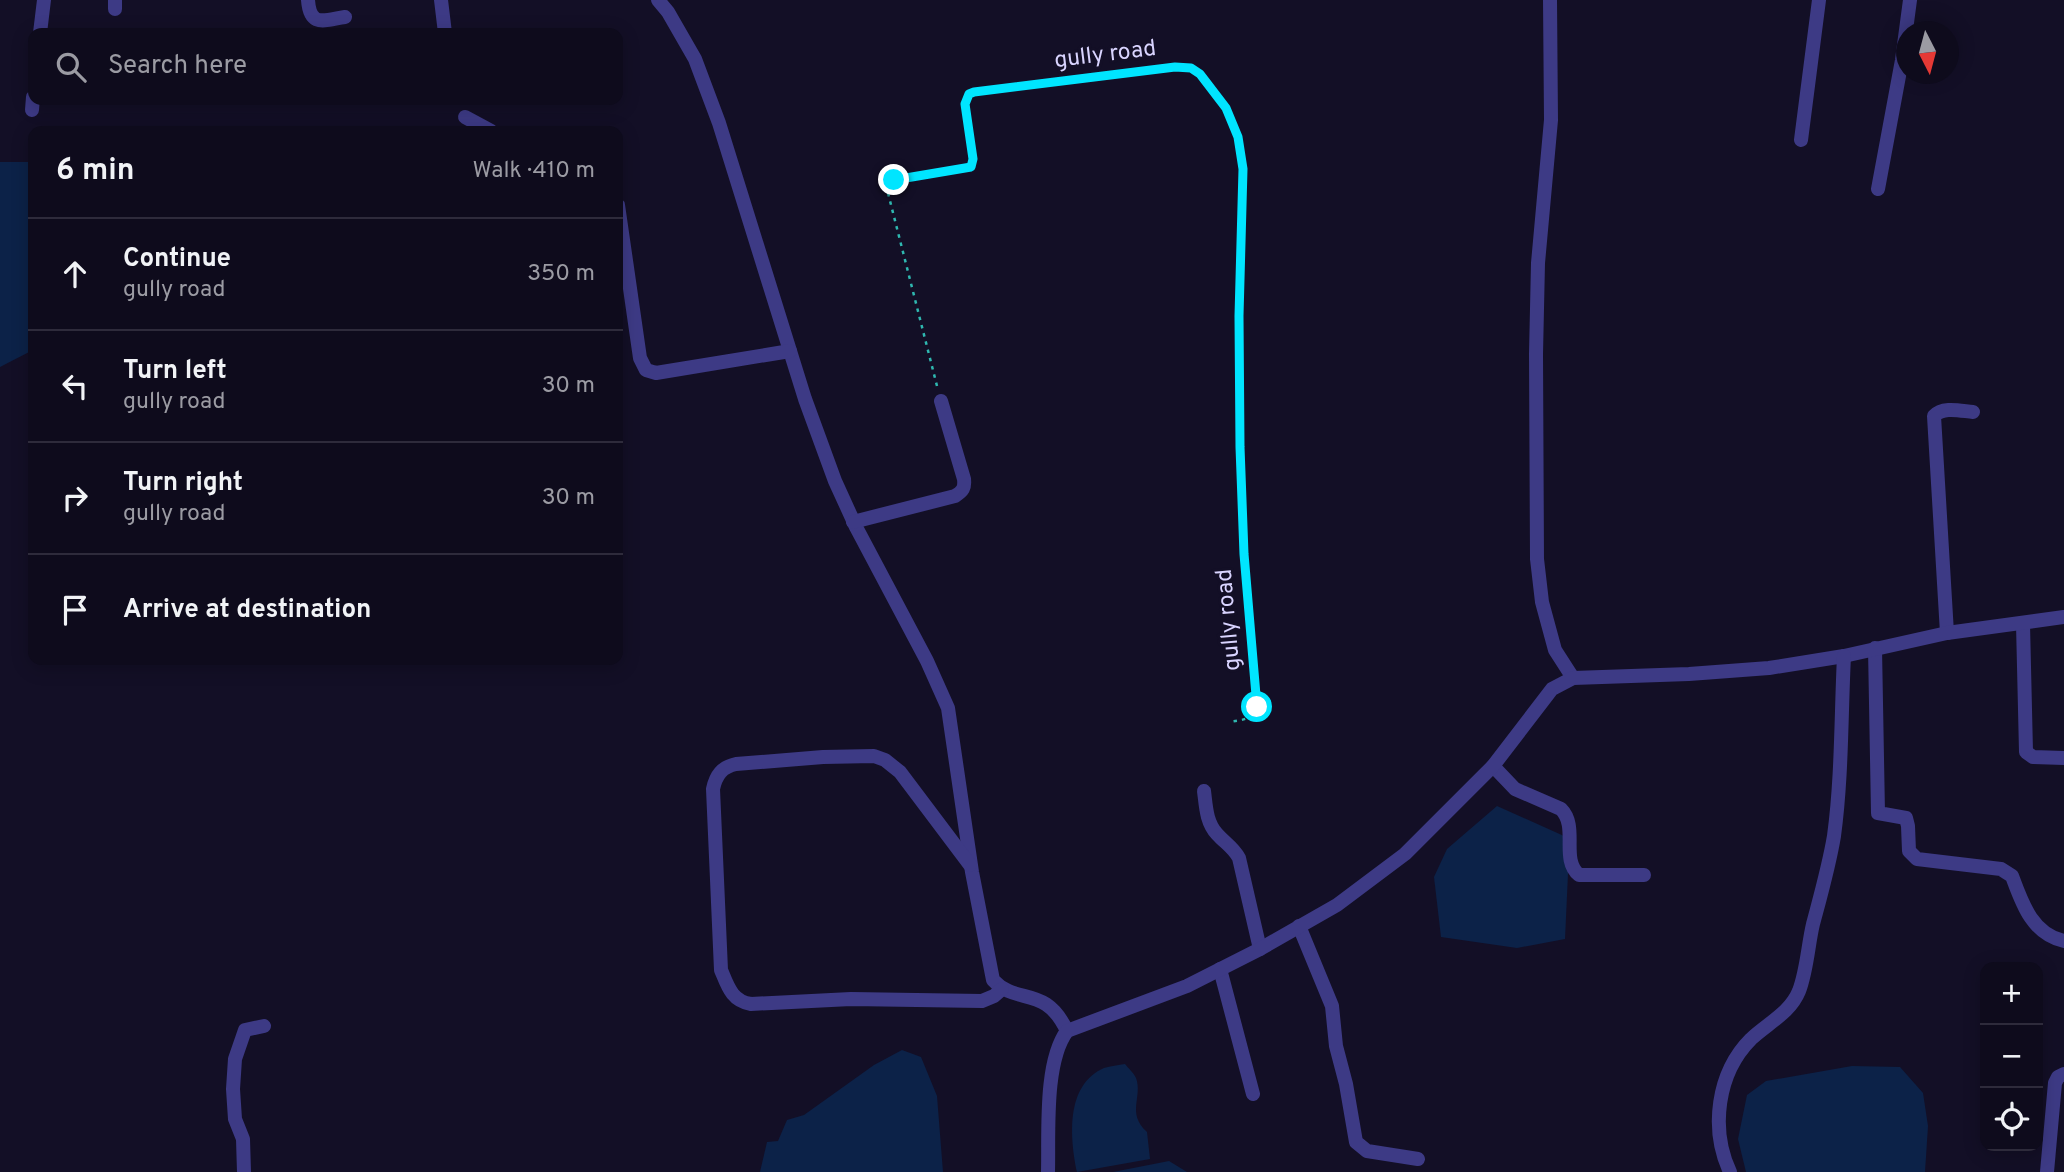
<!DOCTYPE html>
<meta charset="utf-8">
<style>
body{margin:0;font-family:Overpass,sans-serif;background:#171425;color:#f1f3f6}
.controls{position:absolute;right:21px;bottom:21px;display:grid;overflow:hidden;border-radius:14px;box-shadow:0 4px 18px #0003}
.controls button{width:63px;height:63px;display:grid;place-items:center;padding:0;border:0;border-bottom:2px solid #2e2b3b;background:#0e0b1c;color:#f1f3f6;font:35px sans-serif}
.compass{position:absolute;left:1896px;top:21px;width:63px;height:63px;border-radius:50%;background:#0e0b1c;box-shadow:0 4px 18px #0003;rotate:174deg}
.stop{position:absolute;width:21px;height:21px;margin:-16px;border:5px solid #00e5ff;border-radius:50%;background:#fff}
.stop.end{background:#00e5ff;border-color:#fff;box-shadow:0 2px 7px #0008}
.list{margin:0;padding:0;list-style:none}
h2{display:flex;justify-content:space-between;align-items:center;height:91px;margin:0;padding:0 28px;font-size:30px}
h2 small{font-size:23px;font-weight:400;color:#9b9ba3}
.list li{display:grid;grid-template-columns:46px 1fr auto;gap:21px;align-items:center;box-sizing:border-box;height:112px;padding:0 28px;border-top:2px solid #2e2b3b}
.list b{display:block;font-size:26px;white-space:nowrap}
.list p{margin:0;font-size:23px;white-space:nowrap;color:#9b9ba3}
.list em{font-size:23px;font-style:normal;color:#9b9ba3}
.icon{flex:none;width:38px;height:38px;fill:none;stroke:currentColor;stroke-width:2;stroke-linecap:round;stroke-linejoin:round}
.map{position:relative;flex:none;width:2064px;height:1172px;overflow:hidden}
.search{position:absolute;background:#0e0b1c;box-shadow:0 4px 18px #0003;left:28px;top:28px;width:595px;height:77px;display:flex;align-items:center;gap:18px;box-sizing:border-box;padding:0 24px;border-radius:14px;color:#9b9ba3;font-size:26px}
.panel{position:absolute;background:#0e0b1c;box-shadow:0 4px 18px #0003;left:28px;top:126px;width:595px;height:539px;border-radius:14px}
.map>svg:first-child{display:block}
</style>
<div class="map">
<svg width="2064" height="1172" viewBox="0 0 2064 1172">
<rect width="100%" height="100%" fill="#130f26"/>
<!-- water -->
<g fill="#0c2248">
<polygon points="0,162 33,162 33,350 0,367"/>
<polygon points="1497,806 1564,836 1569,852 1565,939 1517,948 1441,937 1434,877 1447,849"/>
<polygon points="902,1050 921,1057 937,1096 943,1172 760,1172 767,1142 778,1141 787,1120 804,1115 874,1065"/>
<path d="M 1125,1064 C 1128,1068 1134,1073 1136,1078 C 1143,1097 1126,1113 1147,1132 L 1150,1159 L 1077,1172 C 1070,1138 1065,1085 1104,1068 C 1110,1066 1119,1065 1125,1064 Z"/>
<polygon points="1852,1066 1900,1067 1923,1093 1928,1126 1925,1172 1746,1172 1738,1139 1747,1095 1766,1081"/>
<polygon points="1169,1161 1187,1172 1113,1172"/>
</g>
<g fill="none" stroke-linecap="round" stroke-linejoin="round">
<!-- path -->
<path stroke="#2fb8b0" stroke-width="2.5" stroke-dasharray="3.5 5" stroke-linecap="butt" d="M 937,386 L 888,193 L 888,182 L 971,167 L 973,159 L 965,104 L 969,94 L 974,92 L 1175,67 L 1191,68 L 1200,74 L 1226,108 L 1238,137 L 1243,169 L 1239,316 L 1239,447 L 1244,554 L 1257,707 C 1252,720 1242,720 1229,722"/>
<!-- minor -->
<g stroke="#3d3a85" stroke-width="14">
<path d="M 308,0 C 310,28 324,20 345,17"/>
<polyline points="441,0 445,33"/>
<path d="M 658,0 L 668,12 L 695,59 L 719,123 L 805,399 L 835,481 L 856,527 L 927,661 L 948,708 L 972,872 L 993,980 C 1017,1006 1045,984 1067,1031"/>
<polyline points="1550,0 1551,120 1538,263 1536,354 1537,559 1542,602 1555,650 1573,678"/>
<polyline points="115,9 115,0"/>
<polyline points="40,33 44,0"/>
<polyline points="32,110 33,97"/>
<polyline points="465,117 491,131"/>
<polyline points="1801,140 1819,0"/>
<polyline points="1878,189 1902,60 1910,0"/>
<polyline points="618,205 640,358 646,370 656,373 790,351"/>
<path d="M 853,522 L 955,496 C 963,491 965,488 964,479 L 941,401"/>
<polyline points="2023,624 2026,752 2033,757 2064,758"/>
<path d="M 1947,633 L 1934,416 C 1943,406 1961,411 1973,412"/>
<path d="M 1875,648 L 1878,813 L 1906,818 L 1908,826 L 1909,851 L 1917,859 L 2001,869 L 2012,876 C 2022,903 2032,934 2064,941"/>
<path d="M 1493,766 L 1515,789 L 1561,809 C 1579,827 1560,859 1579,875 L 1644,875"/>
<path d="M 1204,791 C 1206,806 1206,822 1217,834 C 1225,843 1233,847 1239,858 L 1260,949"/>
<path d="M 970,865 L 900,772 L 885,760 L 874,756 L 823,757 L 736,764 C 722,767 716,775 713,789 L 721,970 C 728,987 732,1001 751,1004 L 851,999 L 982,1001 L 994,996 L 1002,989"/>
<polyline points="1299,926 1332,1006 1336,1046 1346,1084 1356,1142 1367,1151 1418,1159"/>
<polyline points="1220,969 1253,1094"/>
<polyline points="244,1172 243,1139 235,1119 233,1089 235,1059 245,1030 264,1026"/>
<path d="M 1048,1172 C 1049,1133 1044,1062 1067,1031 L 1187,986 L 1260,949 L 1337,905 L 1405,854 L 1493,766 L 1552,689 L 1573,678 L 1689,674 L 1769,668 L 1844,656 L 1947,633 L 2064,617"/>
<path d="M 1730,1172 C 1710,1129 1717,1073 1751,1039 C 1768,1023 1790,1013 1799,991 C 1807,970 1808,945 1813,924 C 1821,894 1829,866 1834,836 C 1842,777 1841,715 1844,656"/>
<polyline points="2047,1172 2055,1083 2058,1077 2064,1074"/>
</g>
</g>
<g fill="none" stroke-linecap="round" stroke-linejoin="round">
<!-- route -->
<polyline stroke="#00e5ff" stroke-width="9" points="894,180 971,167 973,159 965,104 969,94 974,92 1175,67 1191,68 1200,74 1226,108 1238,137 1243,169 1239,316 1240,447 1244,554 1257,707"/>
</g>
<g text-anchor="middle" stroke-width="6" stroke-linejoin="round" paint-order="stroke">
<!-- street labels -->
<g font-size="23" fill="#d9d4ff" stroke="#130f26">
<text transform="translate(1105 53) rotate(-7)" y="8">gully road</text>
<text transform="translate(1227 620) rotate(-95)" y="8">gully road</text>
</g>
</g>
</svg>
<div class="controls">
<button>+</button>
<button>−</button>
<button><svg class="icon" aria-label="locate" viewBox="0 0 24 24"><circle cx="12" cy="12" r="6"/><path d="M12 2v4M12 18v4M2 12h4M18 12h4"/></svg></button>
</div>
<svg class="compass" viewBox="-18 -18 36 36"><path d="M0-13l5 13h-10z" fill="#e53935"/><path d="M0 13l5-13h-10z" fill="#9b9ba3"/></svg>
<div class="stop" style="left:1257px;top:707px"></div>
<div class="stop end" style="left:894px;top:180px"></div>
<div class="search"><svg class="icon" aria-label="search" viewBox="0 0 24 24"><circle cx="10" cy="10" r="6"/><path d="M15 15l6 6"/></svg>Search here</div>
<section class="panel">
<h2>6 min<small>Walk · 410 m</small></h2>
<ul class="list">
<li><svg class="icon" aria-label="ahead" viewBox="0 0 24 24"><path d="M12 20V5M6 11l6-6 6 6"/></svg><div><b>Continue</b><p>gully road</p></div><em>350 m</em></li>
<li><svg class="icon" aria-label="left" viewBox="0 0 24 24"><path d="M17 20v-9H6M10 6l-5 5 5 5"/></svg><div><b>Turn left</b><p>gully road</p></div><em>30 m</em></li>
<li><svg class="icon" aria-label="right" viewBox="0 0 24 24"><path d="M7 20v-9h11M14 6l5 5-5 5"/></svg><div><b>Turn right</b><p>gully road</p></div><em>30 m</em></li>
<li><svg class="icon" aria-label="arrive" viewBox="0 0 24 24"><path d="M6 21V4h12l-3 4 3 4H6"/></svg><div><b>Arrive at destination</b></div></li>
</ul>
</section>
</div>
